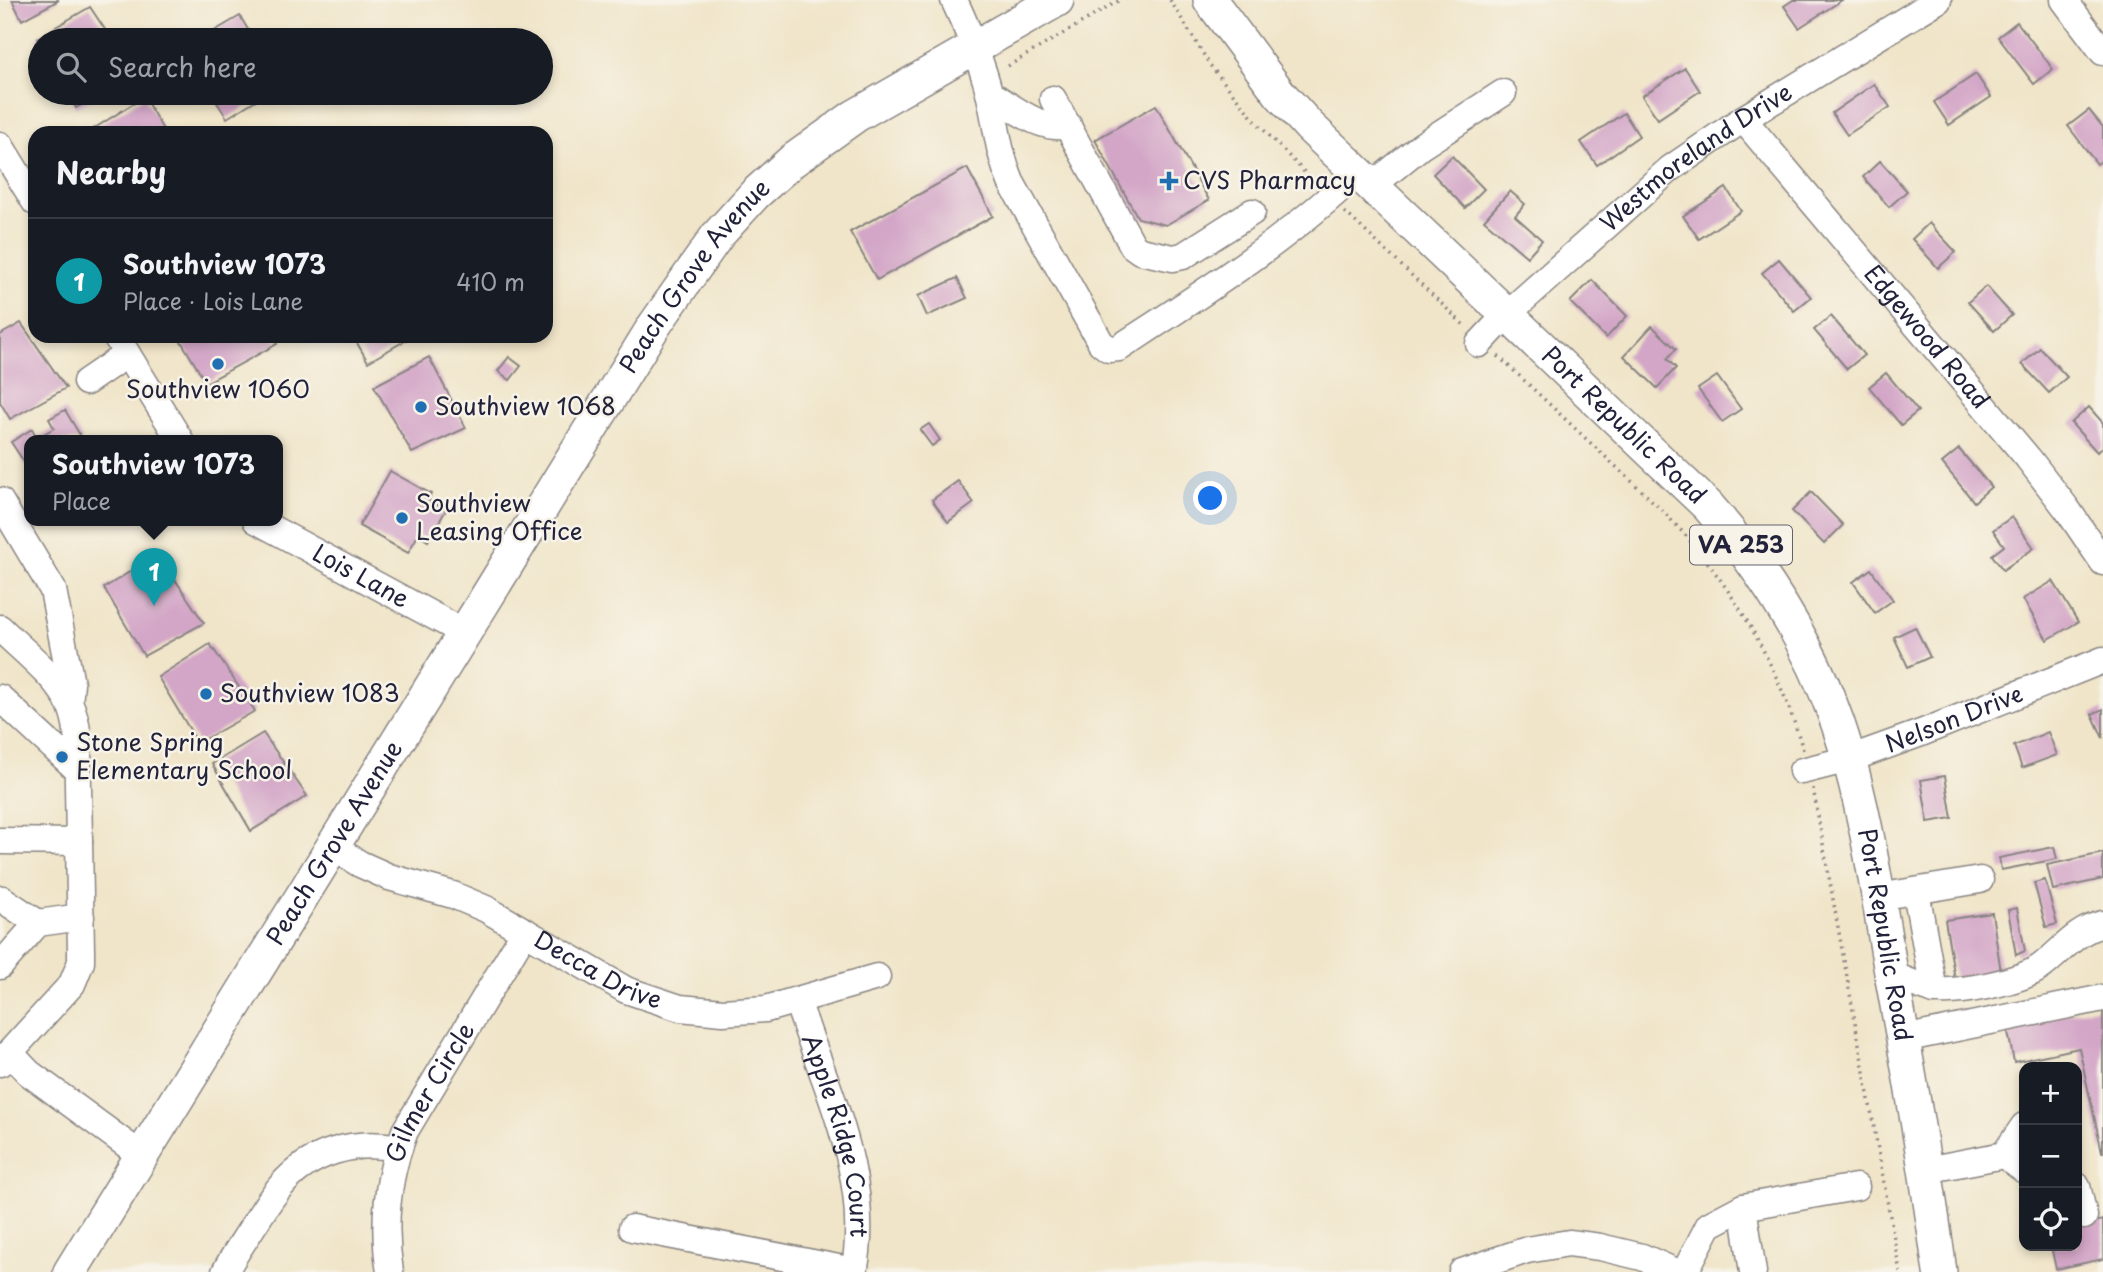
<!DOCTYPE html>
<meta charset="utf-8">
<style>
body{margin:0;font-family:"Playpen Sans",sans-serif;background:#20242c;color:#f1f3f6}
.controls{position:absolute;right:21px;bottom:21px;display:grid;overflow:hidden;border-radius:14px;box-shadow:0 4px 10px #0003}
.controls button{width:63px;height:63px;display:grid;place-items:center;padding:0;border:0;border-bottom:2px solid #363941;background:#171b24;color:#f1f3f6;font:35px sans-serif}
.you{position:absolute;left:1211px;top:499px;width:24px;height:24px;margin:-18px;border:5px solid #fff;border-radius:50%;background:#1a73e8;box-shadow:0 0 0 10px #1a73e833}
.badge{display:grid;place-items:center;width:46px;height:46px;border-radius:50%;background:#b45309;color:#fff;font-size:23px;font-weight:700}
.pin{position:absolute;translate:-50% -58px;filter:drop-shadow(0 2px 4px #0008)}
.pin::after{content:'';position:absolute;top:37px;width:24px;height:21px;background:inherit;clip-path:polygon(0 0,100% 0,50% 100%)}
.popup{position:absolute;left:24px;top:435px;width:259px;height:91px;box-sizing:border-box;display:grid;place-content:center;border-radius:14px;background:#171b24;filter:drop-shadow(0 2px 5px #0005);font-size:23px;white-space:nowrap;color:#9ea1a6}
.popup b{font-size:26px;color:#f1f3f6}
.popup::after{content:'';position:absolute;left:50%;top:100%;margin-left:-14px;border:14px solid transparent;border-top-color:#171b24}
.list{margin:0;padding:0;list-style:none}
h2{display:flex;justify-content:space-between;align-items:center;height:91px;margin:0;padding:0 28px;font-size:30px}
h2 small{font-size:23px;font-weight:400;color:#9ea1a6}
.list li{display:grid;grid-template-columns:46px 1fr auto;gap:21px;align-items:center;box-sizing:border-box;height:126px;padding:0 28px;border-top:2px solid #363941}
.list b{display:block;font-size:26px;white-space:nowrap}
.list p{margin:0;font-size:23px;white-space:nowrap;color:#9ea1a6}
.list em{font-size:23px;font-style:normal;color:#9ea1a6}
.icon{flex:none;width:38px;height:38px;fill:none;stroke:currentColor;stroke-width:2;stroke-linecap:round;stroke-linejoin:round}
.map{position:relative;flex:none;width:2103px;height:1272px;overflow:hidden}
.search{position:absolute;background:#171b24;box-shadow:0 4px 10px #0003;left:28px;top:28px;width:525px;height:77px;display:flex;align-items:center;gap:18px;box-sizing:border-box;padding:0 24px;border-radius:38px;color:#9ea1a6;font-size:26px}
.panel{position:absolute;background:#171b24;box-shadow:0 4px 10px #0003;left:28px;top:126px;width:525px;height:217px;border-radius:21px}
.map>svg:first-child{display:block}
</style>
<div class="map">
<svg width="2103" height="1272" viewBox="0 0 2103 1272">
<rect width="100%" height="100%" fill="#f7f3e8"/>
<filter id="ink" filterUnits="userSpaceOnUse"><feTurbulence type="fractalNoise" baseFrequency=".0143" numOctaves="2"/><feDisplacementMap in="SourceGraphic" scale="14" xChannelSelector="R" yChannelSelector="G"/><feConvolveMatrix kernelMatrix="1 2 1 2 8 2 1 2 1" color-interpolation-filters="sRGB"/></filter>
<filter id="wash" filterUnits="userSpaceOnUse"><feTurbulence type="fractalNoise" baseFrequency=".00686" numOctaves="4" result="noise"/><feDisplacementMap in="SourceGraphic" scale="28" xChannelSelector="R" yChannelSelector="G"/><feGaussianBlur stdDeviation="1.57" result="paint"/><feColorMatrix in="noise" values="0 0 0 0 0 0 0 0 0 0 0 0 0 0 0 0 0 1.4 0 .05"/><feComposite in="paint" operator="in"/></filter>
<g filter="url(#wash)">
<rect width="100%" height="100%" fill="#f0e5c9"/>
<g id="blocks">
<!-- building -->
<g fill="#d3a6c7">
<polygon points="12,0 59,0 22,20"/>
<polygon points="1793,0 1842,0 1799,28 1784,6"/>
<polygon points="90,7 112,40 40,40 40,44 37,38"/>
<polygon points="240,16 254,40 199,40"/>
<polygon points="2017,22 2053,69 2034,84 1998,37"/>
<polygon points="1685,68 1700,91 1658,119 1642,96"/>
<polygon points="1976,74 1991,97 1949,125 1934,102"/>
<polygon points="1874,84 1890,107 1847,135 1832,113"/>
<polygon points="68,93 103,93 76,108"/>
<polygon points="211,93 267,93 227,118"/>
<polygon points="144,97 165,133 87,133"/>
<polygon points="1156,105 1209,200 1166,225 1138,218 1095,140"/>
<polygon points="2089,110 2103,127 2103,160 2097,164 2068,126"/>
<polygon points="1624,113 1639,136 1597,165 1581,142"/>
<polygon points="1452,156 1484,189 1465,208 1433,174"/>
<polygon points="1880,161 1907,191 1889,207 1863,177"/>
<polygon points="967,168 993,216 877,280 850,232"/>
<polygon points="1726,188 1741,211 1699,239 1683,216"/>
<polygon points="1510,191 1525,204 1515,216 1542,240 1527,257 1484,220"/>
<polygon points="1929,223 1956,252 1938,268 1912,239"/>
<polygon points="1779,259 1811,297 1794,311 1762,273"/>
<polygon points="957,278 967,298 927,316 918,296"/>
<polygon points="1592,280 1627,316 1606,338 1570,302"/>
<polygon points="1986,286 2012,315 1994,331 1968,302"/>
<polygon points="1831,316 1864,355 1847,369 1814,330"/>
<polygon points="21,323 66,388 10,419 0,402 0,335"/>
<polygon points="1652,326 1676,349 1667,359 1676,368 1657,388 1624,356"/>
<polygon points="178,336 272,336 277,344 206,383"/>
<polygon points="353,336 413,336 368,362"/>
<polygon points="2040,348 2067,377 2049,393 2022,364"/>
<polygon points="429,357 466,428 412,453 374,386"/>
<polygon points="509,357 521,366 510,380 498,371"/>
<polygon points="1886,373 1918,411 1901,425 1869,387"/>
<polygon points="1717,376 1741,409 1722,422 1698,389"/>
<polygon points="2089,407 2103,423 2103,447 2097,452 2071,423"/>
<polygon points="65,410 83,440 30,440 28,468 11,442 32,429 37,438 54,428 49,419"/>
<polygon points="929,424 940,440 932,446 920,430"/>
<polygon points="1959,449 1991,487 1974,502 1942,463"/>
<polygon points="390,471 431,494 428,500 446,510 428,541 418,535 408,553 359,526"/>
<polygon points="958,481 974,503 948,522 932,500"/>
<polygon points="1811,492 1843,525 1824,544 1792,511"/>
<polygon points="2012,517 2034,548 2003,570 1992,555 2004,546 1993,530"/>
<polygon points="158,554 204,623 144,656 104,588"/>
<polygon points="1871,569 1893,600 1875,613 1853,582"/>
<polygon points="2053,581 2078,622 2047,640 2023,599"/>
<polygon points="1915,627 1930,657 1908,667 1894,637"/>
<polygon points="210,644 255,711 198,743 158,677"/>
<polygon points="2103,709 2103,738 2092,714"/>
<polygon points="2048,732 2057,755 2022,768 2014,746"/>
<polygon points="263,733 307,796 251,831 212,764"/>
<polygon points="1945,776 1952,818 1928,822 1921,780"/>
<polygon points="2054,847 2057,859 2001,870 1999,858"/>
<polygon points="2103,853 2103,879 2053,890 2047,865"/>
<polygon points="2045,880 2057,924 2046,927 2034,883"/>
<polygon points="2017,908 2025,951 2016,955 2008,910"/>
<polygon points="1992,913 2001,972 1955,979 1945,920"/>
<polygon points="2103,1006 2103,1152 2102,1152 2079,1048 2014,1062 2007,1027"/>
<polygon points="2103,1220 2103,1259 2056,1269 2051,1246 2077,1246 2077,1226"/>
</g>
</g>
</g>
<g filter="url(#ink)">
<use href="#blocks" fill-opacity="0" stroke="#898482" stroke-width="2"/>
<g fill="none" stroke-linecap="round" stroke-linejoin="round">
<defs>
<g id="minor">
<path d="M 954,0 C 968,30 981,60 989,92 C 997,125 997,149 1011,182 L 1101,343 L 1109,349 L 1119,348 C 1202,294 1287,240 1359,171"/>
<polyline points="2064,0 2103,52"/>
<path d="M 989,93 C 1011,106 1041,132 1068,125"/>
<polyline points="1053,99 1133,246 1140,251 1173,258 1183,256 1252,212"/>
<path id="s1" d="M 1743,119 L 2028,458 L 2067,509 L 2103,562"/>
<polyline points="0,145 35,202"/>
<polyline points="1373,185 1421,146 1503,93"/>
<polyline points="116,336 180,440"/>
<path id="s2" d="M 1479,344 L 1507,314 L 1670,169 L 1743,119 L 1938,0"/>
<polyline points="86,382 127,354"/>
<polyline points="0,501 53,590 71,684 69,703"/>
<path id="s3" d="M 256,520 L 465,633"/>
<path d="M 0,628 C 23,651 54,674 69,702 C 82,729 77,758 78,786 C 79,841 80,896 81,951 L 81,962 L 72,984 L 0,1063"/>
<polyline points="0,698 78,770"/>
<path id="s4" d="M 1802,771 L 1849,759 L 1921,733 L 2103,660"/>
<polyline points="0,841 79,842"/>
<path id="s5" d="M 333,847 L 360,864 L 389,877 L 453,895 L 486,909 L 626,990 L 680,1008 L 723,1012 L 766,1009 L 877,977"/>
<polyline points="1916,891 1934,991"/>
<polyline points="1878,897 1980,880"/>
<polyline points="0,900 2,899 38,923"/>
<polyline points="0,966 38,923 81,917"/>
<path d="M 1892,975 C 1905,980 1919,986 1932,990 C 1955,995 2023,981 2042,966 C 2063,950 2076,930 2103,924"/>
<path id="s6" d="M 797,1000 C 825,1088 873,1177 854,1272"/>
<polyline points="1903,1039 2103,998"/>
<polyline points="10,1053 29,1073 142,1156"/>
<polyline points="2004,1155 2024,1170"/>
<polyline points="1926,1170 2004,1155 2024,1126"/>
<polyline points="2077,1186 2084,1216"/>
<polyline points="1743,1207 1753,1272"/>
<polyline points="632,1228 854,1271"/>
<path d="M 225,1272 C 233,1256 244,1241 253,1226 C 262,1213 270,1198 281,1186 C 310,1152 355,1139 399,1148"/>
<path id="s7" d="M 390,1272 C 382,1223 387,1177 405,1131 L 525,931"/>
<polyline points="1462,1272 1527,1250 1569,1243 1600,1247 1642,1257 1676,1272"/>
<polyline points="1685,1272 1709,1225 1743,1207 1856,1187"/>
</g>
<g id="major">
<path id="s8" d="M 1210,0 L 1280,94 L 1309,126 L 1708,506 C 1764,571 1810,643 1838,724 C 1866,806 1877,893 1892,978 C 1910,1076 1927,1173 1940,1272"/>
<path id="s9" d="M 70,1272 L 654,326 L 717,236 L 755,194 L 792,161 L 855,116 L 1057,0"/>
</g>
</defs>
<!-- minor casing -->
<use href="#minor" stroke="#898482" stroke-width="29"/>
<!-- major casing -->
<use href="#major" stroke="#898482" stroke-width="36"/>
<!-- path -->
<g stroke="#898482" stroke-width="3.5" stroke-dasharray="2 5" stroke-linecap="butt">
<polyline points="1170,0 1210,65 1256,122 1314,182"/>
<polyline points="1008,66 1120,0"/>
<polyline points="1345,212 1466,327"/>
<path d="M 1498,356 C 1536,391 1573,427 1611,462 C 1641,490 1671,517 1697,549 C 1745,608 1782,677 1803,750"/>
<polyline points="1813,788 1900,1272"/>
</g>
<!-- minor -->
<use href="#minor" stroke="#fff" stroke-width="26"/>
<!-- major -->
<use href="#major" stroke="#fff" stroke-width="33"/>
</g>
</g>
<!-- markers -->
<g fill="#1f6fb2" stroke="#f7f3e8" stroke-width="2.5">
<path d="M1165.5 170.5h7v7h7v7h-7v7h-7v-7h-7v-7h7z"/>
<circle cx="218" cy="364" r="7"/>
<circle cx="421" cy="407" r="7"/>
<circle cx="402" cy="518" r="7"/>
<circle cx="206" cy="694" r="7"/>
<circle cx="62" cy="757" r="7"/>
</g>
<g text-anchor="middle" stroke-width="5" stroke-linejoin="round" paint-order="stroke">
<!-- shield labels -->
<rect fill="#f7f3e8" stroke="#62616f" stroke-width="2" x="1690" y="525.5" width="102" height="39" rx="5"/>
<g font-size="23" font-weight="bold" fill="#22223b">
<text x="1741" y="553">VA 253</text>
</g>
<!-- street labels -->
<g font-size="24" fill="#22223b" stroke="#f7f3e8">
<text dy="8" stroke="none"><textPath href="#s2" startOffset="287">Westmoreland Drive</textPath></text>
<text dy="8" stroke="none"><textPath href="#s9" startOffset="1176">Peach Grove Avenue</textPath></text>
<text dy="8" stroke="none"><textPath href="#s1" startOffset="285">Edgewood Road</textPath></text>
<text dy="8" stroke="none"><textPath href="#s8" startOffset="595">Port Republic Road</textPath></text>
<text dy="8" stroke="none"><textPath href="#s3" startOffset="119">Lois Lane</textPath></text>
<text dy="8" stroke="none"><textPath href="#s4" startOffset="161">Nelson Drive</textPath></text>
<text dy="8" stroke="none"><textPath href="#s9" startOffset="504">Peach Grove Avenue</textPath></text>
<text dy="8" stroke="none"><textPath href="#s8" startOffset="1183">Port Republic Road</textPath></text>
<text dy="8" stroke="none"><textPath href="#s5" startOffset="294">Decca Drive</textPath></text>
<text dy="8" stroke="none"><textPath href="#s7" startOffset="189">Gilmer Circle</textPath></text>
<text dy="8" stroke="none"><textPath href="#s6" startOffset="142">Apple Ridge Court</textPath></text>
</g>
<!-- poi labels -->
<g font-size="24" fill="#22223b" stroke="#f7f3e8" text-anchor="start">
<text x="1183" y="189">CVS Pharmacy</text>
<text x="218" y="398" text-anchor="middle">Southview 1060</text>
<text x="435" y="415">Southview 1068</text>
<text x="416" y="512">Southview<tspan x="416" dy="28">Leasing Office</tspan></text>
<text x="220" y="702">Southview 1083</text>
<text x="76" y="751">Stone Spring<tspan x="76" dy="28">Elementary School</tspan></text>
</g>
</g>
</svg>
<div class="controls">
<button>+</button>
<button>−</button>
<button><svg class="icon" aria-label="locate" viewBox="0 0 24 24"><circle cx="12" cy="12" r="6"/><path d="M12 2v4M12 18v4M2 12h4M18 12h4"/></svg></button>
</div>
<div class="you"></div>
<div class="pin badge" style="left:154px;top:606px;background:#0f9aa8">1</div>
<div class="popup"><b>Southview 1073</b>Place</div>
<div class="search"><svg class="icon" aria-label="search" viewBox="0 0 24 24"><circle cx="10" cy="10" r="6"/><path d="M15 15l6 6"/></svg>Search here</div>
<section class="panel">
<h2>Nearby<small></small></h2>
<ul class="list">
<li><span class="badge" style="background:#0f9aa8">1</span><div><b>Southview 1073</b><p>Place · Lois Lane</p></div><em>410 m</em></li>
</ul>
</section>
</div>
